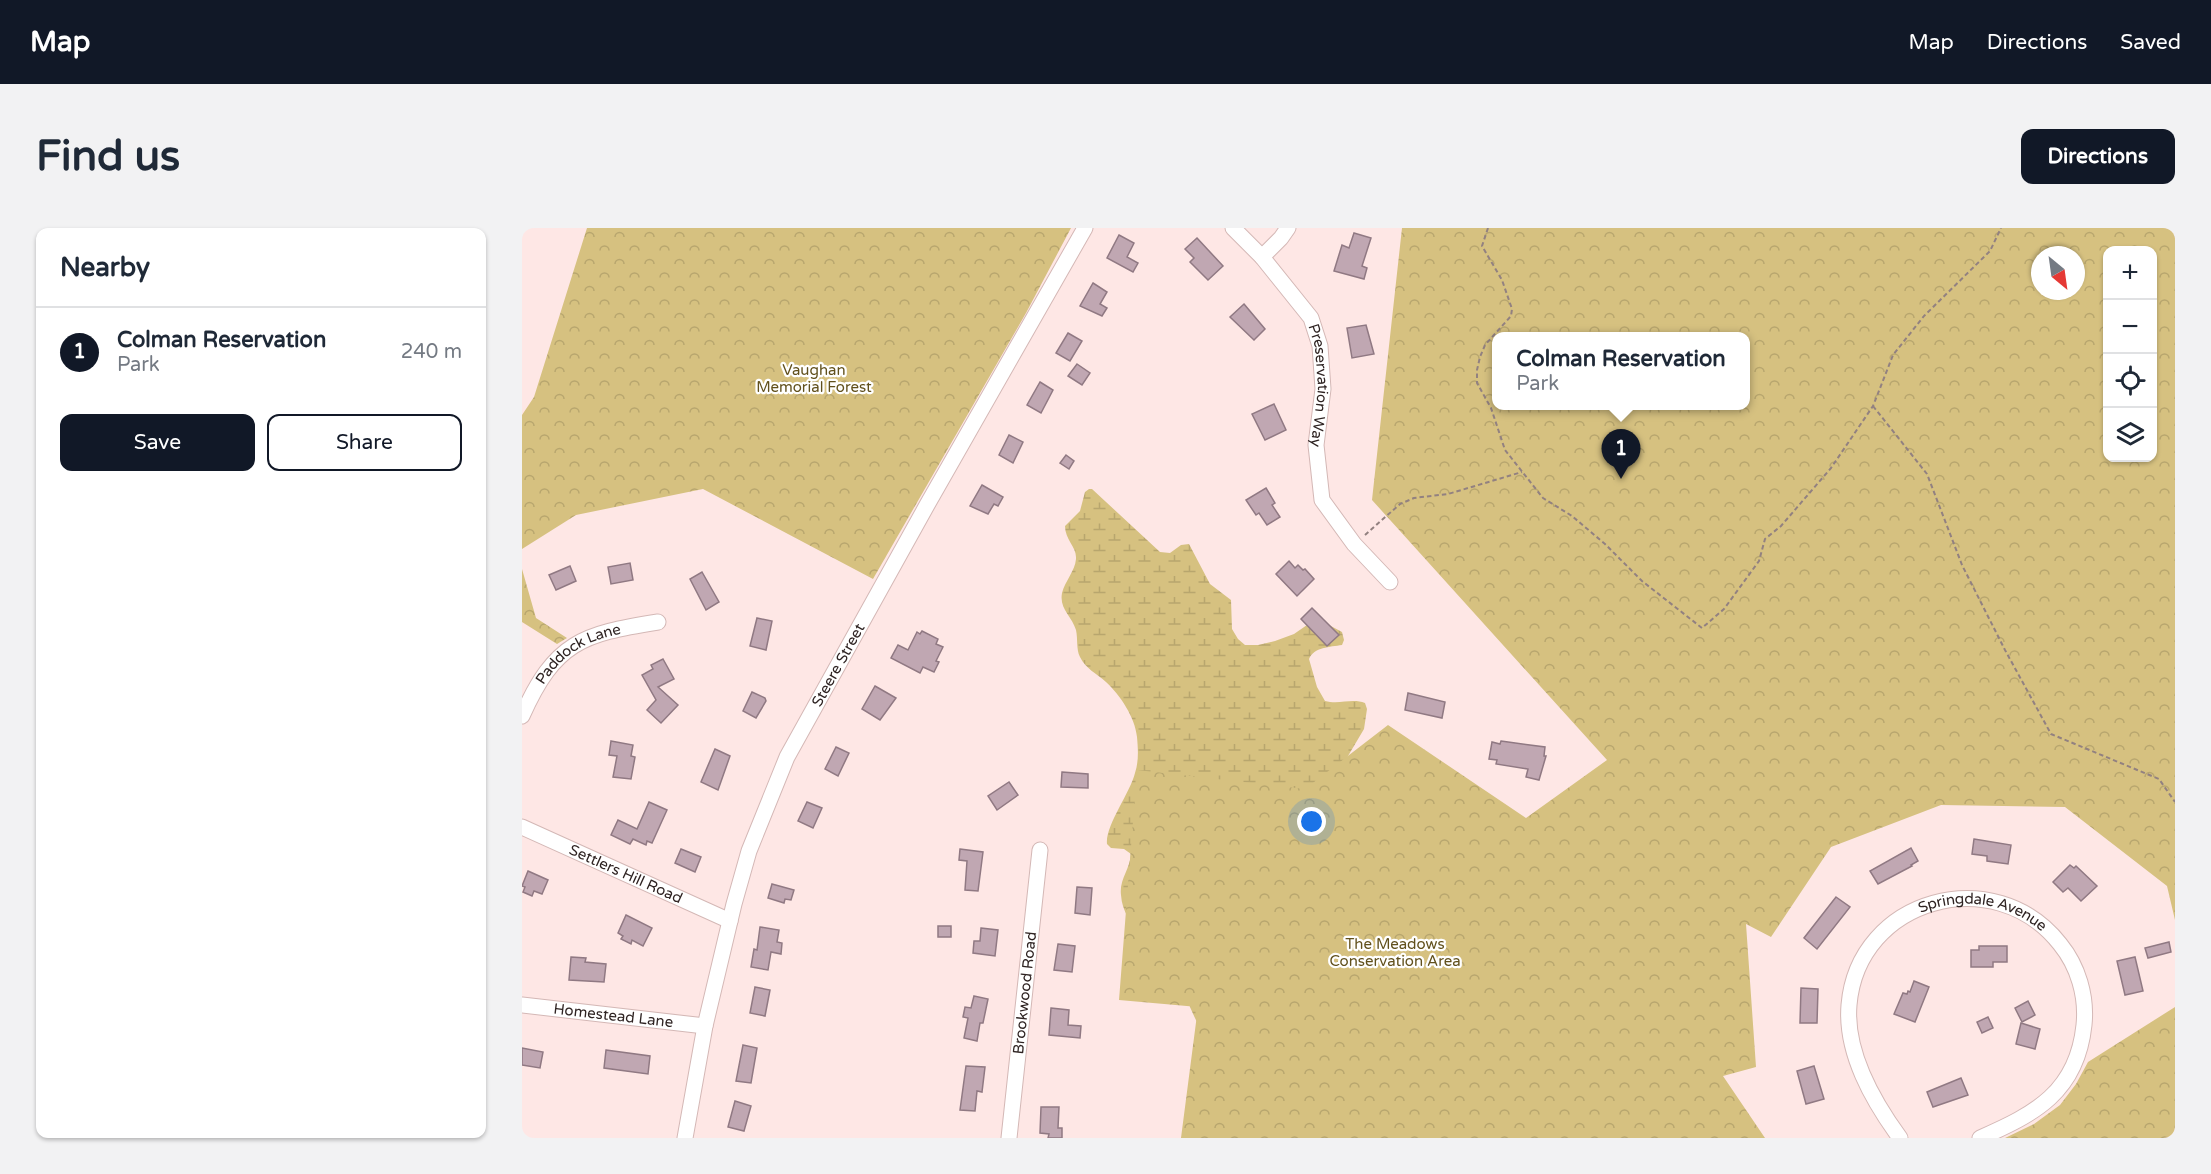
<!DOCTYPE html>
<meta charset="utf-8">
<style>
body{margin:0;font-family:"Varela Round",sans-serif;background:#f2f2f3;color:#1f2937}
.controls{position:absolute;right:18px;top:18px;display:grid;overflow:hidden;border-radius:12px;box-shadow:0 2px 4px #0004}
.controls button{width:54px;height:54px;display:grid;place-items:center;padding:0;border:0;border-bottom:2px solid #e0e1e3;background:#fff;color:#1f2937;font:30px sans-serif}
.compass{position:absolute;left:1509px;top:18px;width:54px;height:54px;border-radius:50%;background:#fff;box-shadow:0 2px 4px #0004;rotate:151deg}
.you{position:absolute;left:790px;top:594px;width:21px;height:21px;margin:-15px;border:4px solid #fff;border-radius:50%;background:#1a73e8;box-shadow:0 0 0 9px #1a73e833}
.badge{display:grid;place-items:center;width:39px;height:39px;border-radius:50%;background:#111827;color:#fff;font-size:20px;font-weight:700}
.pin{position:absolute;translate:-50% -50px;filter:drop-shadow(0 2px 3px #0008)}
.pin::after{content:'';position:absolute;top:32px;width:21px;height:18px;background:inherit;clip-path:polygon(0 0,100% 0,50% 100%)}
.popup{position:absolute;left:970px;top:104px;width:258px;height:78px;box-sizing:border-box;display:grid;place-content:center;border-radius:12px;background:#fff;filter:drop-shadow(0 2px 4px #0005);font-size:20px;white-space:nowrap;color:#747a83}
.popup b{font-size:22px;color:#1f2937}
.popup::after{content:'';position:absolute;left:50%;top:100%;margin-left:-12px;border:12px solid transparent;border-top-color:#fff}
.list{margin:0;padding:0;list-style:none}
h2{display:flex;justify-content:space-between;align-items:center;height:78px;margin:0;padding:0 24px;font-size:26px}
h2 small{font-size:20px;font-weight:400;color:#747a83}
.list li{display:grid;grid-template-columns:39px 1fr auto;gap:18px;align-items:center;box-sizing:border-box;height:90px;padding:0 24px;border-top:2px solid #e0e1e3}
.list b{display:block;font-size:22px;white-space:nowrap}
.list p{margin:0;font-size:20px;white-space:nowrap;color:#747a83}
.list em{font-size:20px;font-style:normal;color:#747a83}
.actions{display:flex;gap:12px;padding:18px 24px}
.actions a{flex:1;padding:14px 0;border:2px solid #111827;border-radius:12px;text-align:center;font-size:21px;color:#111827}
.actions .main{background:#111827;color:#fff}
.icon{flex:none;width:33px;height:33px;fill:none;stroke:currentColor;stroke-width:2;stroke-linecap:round;stroke-linejoin:round}
.map{position:relative;flex:none;width:1653px;height:910px;overflow:hidden;border-radius:12px}
header{display:flex;align-items:center;gap:36px;box-sizing:border-box;height:84px;padding:0 30px;background:#111827;color:#fff}
header strong{font-size:28px}
nav{display:flex;gap:33px;margin-inline-start:auto;font-size:21px}
.intro{display:flex;align-items:center;justify-content:space-between;box-sizing:border-box;height:144px;padding:0 36px}
h1{margin:0;font-size:42px}
.button{padding:15px 27px;border-radius:12px;background:#111827;color:#fff;font-size:21px;font-weight:700}
main{display:flex;gap:36px;padding:0 36px}
aside{flex:1;background:#fff;border-radius:12px;box-shadow:0 2px 4px #0004}
.map>svg:first-child{display:block}
</style>
<header>
<strong>Map</strong>
<nav><a>Map</a><a>Directions</a><a>Saved</a></nav>
</header>
<div class="intro"><h1>Find us</h1><a class="button">Directions</a></div>
<main>
<aside>
<h2>Nearby<small></small></h2>
<ul class="list">
<li><span class="badge">1</span><div><b>Colman Reservation</b><p>Park</p></div><em>240 m</em></li>
</ul>
<div class="actions"><a class="main">Save</a><a>Share</a></div>
</aside>
<div class="map">
<svg width="1653" height="910" viewBox="0 0 1653 910">
<defs>
<pattern id="wetland-marsh" width="20" height="14" patternUnits="userSpaceOnUse" patternTransform="scale(1.5)"><rect width="20" height="14" fill="#d6c180"/><path d="M1 5h8M5 5V1M11 12h8M15 12V8" fill="none" stroke="#b8a66e"/></pattern>
<pattern id="park-crowns" width="20" height="18" patternUnits="userSpaceOnUse" patternTransform="scale(1.5)"><rect width="20" height="18" fill="#d6c180"/><path d="M2 6a3 3 0 1 1 6 0M12 15a3 3 0 1 1 6 0" fill="none" stroke="#b8a66e"/></pattern>
</defs>
<rect width="100%" height="100%" fill="#fee7e5"/>
<!-- wetland -->
<path fill="url(#wetland-marsh)" d="M 567,261 L 570,261 L 638,324 L 648,325 L 659,317 L 667,316 L 688,356 L 709,372 L 710,401 L 716,411 L 723,417 L 736,417 L 753,413 L 772,406 L 785,397 L 807,397 L 820,404 L 822,412 L 820,417 C 808,419 792,419 787,431 L 795,459 L 803,473 C 817,477 830,470 843,475 L 845,481 L 842,501 L 826,528 L 810,574 L 679,802 C 669,784 663,764 653,747 C 638,719 601,701 599,667 C 597,652 608,641 609,626 L 602,621 L 589,620 L 585,616 C 583,598 608,565 613,545 C 617,533 616,520 615,509 C 613,489 598,467 584,454 C 574,445 564,441 558,429 C 554,421 556,411 554,402 C 550,388 537,381 540,365 C 543,353 553,343 554,331 C 555,319 543,312 543,298 L 558,283 L 563,264 Z"/>
<!-- park -->
<g fill="url(#park-crowns)" fill-rule="evenodd">
<polygon points="65,0 549,0 504,85 351,351 181,261 54,287 0,321 0,187 12,169"/>
<path d="M 880,0 L 1653,0 L 1653,692 L 1645,658 L 1543,579 L 1419,577 L 1309,619 L 1249,709 L 1224,696 L 1234,839 L 1201,848 L 1243,910 L 659,910 L 676,779 L 597,772 L 615,542 L 783,561 L 866,497 L 1004,590 L 1085,532 L 850,272 ZM 1630,22 L 1630,230 L 1586,230 L 1586,22 ZM 1518,27 L 1554,27 L 1554,63 L 1518,63 ZM 974,109 L 1224,109 L 1224,178 L 974,178 Z"/>
<polygon points="0,341 14,390 45,410 35,416 0,394"/>
<polygon points="1653,779 1653,910 1483,910 1512,896 1538,877 1554,856 1566,834"/>
</g>
<!-- building -->
<g fill="#c0a7b2" stroke="#907983" stroke-width="1.5">
<polygon points="832,5 849,10 840,38 845,40 842,51 812,43 820,17 827,20"/>
<polygon points="597,7 612,15 605,29 616,35 611,44 585,30"/>
<polygon points="675,10 701,38 686,52 668,34 672,30 663,21"/>
<polygon points="571,55 585,64 578,76 585,80 580,88 558,78"/>
<polygon points="722,76 743,101 732,112 708,89"/>
<polygon points="844,97 852,126 830,130 825,100"/>
<polygon points="546,105 560,113 548,133 534,125"/>
<polygon points="555,136 568,145 560,157 546,148"/>
<polygon points="518,154 531,162 519,185 505,177"/>
<polygon points="752,176 764,202 743,212 730,186"/>
<polygon points="487,207 501,214 491,235 477,227"/>
<polygon points="544,227 552,233 547,241 538,235"/>
<polygon points="460,257 481,269 476,278 472,276 466,286 448,278"/>
<polygon points="744,260 753,275 750,277 758,289 745,297 737,285 734,287 724,272"/>
<polygon points="767,333 773,340 776,337 781,342 783,341 792,351 775,368 754,346"/>
<polygon points="108,335 111,352 89,356 86,339"/>
<polygon points="48,338 54,353 34,362 27,347"/>
<polygon points="180,344 197,374 184,382 168,351"/>
<polygon points="790,380 817,407 805,418 779,391"/>
<polygon points="235,390 250,393 244,422 228,418"/>
<polygon points="400,403 416,411 414,416 421,419 414,433 417,434 412,444 401,439 398,445 369,430 376,417 386,422 395,404 398,406"/>
<polygon points="141,431 152,451 136,459 156,477 139,495 125,482 134,472 120,447 131,441 129,437"/>
<polygon points="353,458 374,470 358,492 340,481"/>
<polygon points="230,464 243,470 244,473 234,490 221,483"/>
<polygon points="886,465 923,474 920,490 883,482"/>
<polygon points="89,513 111,517 109,528 113,529 109,551 91,549 95,528 87,527"/>
<polygon points="979,513 1023,519 1022,528 1024,528 1017,552 1004,549 1006,541 974,536 975,532 967,531 970,514 978,516"/>
<polygon points="314,519 327,525 316,548 303,541"/>
<polygon points="193,521 208,528 196,562 179,554"/>
<polygon points="540,544 566,546 566,560 539,559"/>
<polygon points="487,554 496,567 475,582 466,568"/>
<polygon points="127,574 145,582 130,615 125,613 124,617 111,611 108,616 89,607 96,592 115,601"/>
<polygon points="285,574 300,580 291,600 276,593"/>
<polygon points="1452,611 1489,617 1486,636 1465,633 1465,628 1450,626"/>
<polygon points="1389,620 1396,633 1389,637 1390,638 1356,656 1348,643"/>
<polygon points="159,621 179,629 173,644 153,635"/>
<polygon points="438,621 461,624 456,663 443,662 445,633 437,632"/>
<polygon points="1548,637 1552,640 1554,638 1575,658 1559,673 1546,660 1541,664 1531,654"/>
<polygon points="6,643 26,652 20,666 12,663 10,668 1,664 3,659 0,658"/>
<polygon points="250,656 272,662 269,672 263,671 262,675 246,670"/>
<polygon points="555,659 570,660 568,687 553,685"/>
<polygon points="1314,669 1328,679 1295,721 1282,710"/>
<polygon points="104,687 130,700 121,718 110,712 109,716 99,711 101,708 96,705"/>
<rect x="416" y="698" width="13" height="11"/>
<polygon points="238,699 257,702 255,714 260,715 259,726 249,724 246,742 229,739 232,721 235,722"/>
<polygon points="459,700 476,702 473,728 451,725 452,713 458,713"/>
<polygon points="1647,714 1649,724 1626,730 1623,720"/>
<polygon points="536,716 553,718 550,744 532,742"/>
<polygon points="1457,718 1485,718 1485,734 1471,734 1471,739 1449,739 1449,722 1457,722"/>
<polygon points="49,729 64,730 63,734 84,736 82,754 47,752"/>
<polygon points="1613,729 1621,763 1603,767 1595,733"/>
<polygon points="1392,753 1407,759 1393,794 1372,786 1381,765 1385,766 1386,763 1388,764"/>
<polygon points="233,759 248,762 243,788 228,785"/>
<polygon points="1279,760 1296,761 1295,795 1278,795"/>
<polygon points="452,768 466,771 461,795 458,795 455,813 442,810 446,790 441,789 443,779 449,780"/>
<polygon points="1506,773 1513,787 1500,794 1493,780"/>
<polygon points="529,780 547,782 546,797 559,798 558,810 527,807"/>
<polygon points="1466,789 1471,800 1460,805 1455,794"/>
<polygon points="1499,795 1518,801 1513,821 1494,816"/>
<polygon points="221,817 235,820 229,855 214,853"/>
<polygon points="0,820 21,824 18,840 0,837"/>
<polygon points="84,822 128,828 126,846 82,840"/>
<polygon points="444,838 463,839 460,864 455,863 453,883 438,882"/>
<polygon points="1292,838 1302,871 1284,876 1275,843"/>
<polygon points="1439,850 1446,867 1411,879 1405,864"/>
<polygon points="213,873 229,878 222,903 206,899"/>
<polygon points="519,879 537,879 536,900 540,900 540,910 526,910 527,906 518,905"/>
</g>
<g fill="none" stroke-linecap="round" stroke-linejoin="round">
<defs>
<g id="minor">
<path id="s1" d="M 711,0 L 740,29 L 789,90 L 798,118 L 801,161 L 794,217 L 800,272 L 832,316 L 868,354"/>
<polyline points="740,29 759,10 766,0"/>
<path id="s2" d="M 0,488 C 33,414 60,406 136,394"/>
<path id="s3" d="M 0,599 L 208,693"/>
<path id="s4" d="M 0,777 L 183,798"/>
<path id="s5" d="M 163,910 L 183,798 L 212,676 L 227,623 L 265,529 L 405,277 L 563,0"/>
<path id="s6" d="M 487,910 L 518,622"/>
<path id="s7" d="M 1378,910 C 1351,873 1323,825 1327,777 C 1336,670 1473,633 1538,716 C 1556,738 1565,768 1562,797 C 1555,864 1513,886 1458,910"/>
</g>
</defs>
<!-- minor casing -->
<use href="#minor" stroke="#d4b8b6" stroke-width="17"/>
<!-- path -->
<g stroke="#928180" stroke-width="2" stroke-dasharray="4.5 3" stroke-linecap="butt">
<polyline points="966,0 960,18 980,52 990,81 989,88 963,117 958,129 955,142 955,155 969,180 983,222 1021,270 1050,288 1083,316 1120,353 1180,400 1202,381 1237,333 1243,311 1259,298 1309,240 1351,178 1371,127 1402,88 1468,23 1479,0"/>
<polyline points="1351,178 1405,246 1440,337 1483,422 1529,506 1637,551 1653,574"/>
<polyline points="843,307 878,276 892,270 926,266 1000,244"/>
</g>
<!-- minor -->
<use href="#minor" stroke="#fff" stroke-width="15"/>
</g>
<g text-anchor="middle" stroke-width="4.5" stroke-linejoin="round" paint-order="stroke">
<!-- park labels -->
<g font-size="15" fill="#61501c" stroke="#fff">
<text x="292" y="147">Vaughan<tspan x="292" dy="17">Memorial Forest</tspan></text>
<text x="873" y="721">The Meadows<tspan x="873" dy="17">Conservation Area</tspan></text>
</g>
<!-- street labels -->
<g font-size="15" fill="#2e2322" stroke="#fff">
<text dy="5" stroke="none"><textPath href="#s1" startOffset="188">Preservation Way</textPath></text>
<text dy="5" stroke="none"><textPath href="#s2" startOffset="88">Paddock Lane</textPath></text>
<text dy="5" stroke="none"><textPath href="#s5" startOffset="501">Steere Street</textPath></text>
<text dy="5" stroke="none"><textPath href="#s3" startOffset="114">Settlers Hill Road</textPath></text>
<text dy="5" stroke="none"><textPath href="#s7" startOffset="338">Springdale Avenue</textPath></text>
<text dy="5" stroke="none"><textPath href="#s6" startOffset="146">Brookwood Road</textPath></text>
<text dy="5" stroke="none"><textPath href="#s4" startOffset="92">Homestead Lane</textPath></text>
</g>
</g>
</svg>
<div class="controls">
<button>+</button>
<button>−</button>
<button><svg class="icon" aria-label="locate" viewBox="0 0 24 24"><circle cx="12" cy="12" r="6"/><path d="M12 2v4M12 18v4M2 12h4M18 12h4"/></svg></button>
<button><svg class="icon" aria-label="layers" viewBox="0 0 24 24"><path d="M12 4l9 5-9 5-9-5zM3 14l9 5 9-5"/></svg></button>
</div>
<svg class="compass" viewBox="-18 -18 36 36"><path d="M0-13l5 13h-10z" fill="#e53935"/><path d="M0 13l5-13h-10z" fill="#747a83"/></svg>
<div class="you"></div>
<div class="pin badge" style="left:1099px;top:251px">1</div>
<div class="popup"><b>Colman Reservation</b>Park</div>
</div>
</main>
